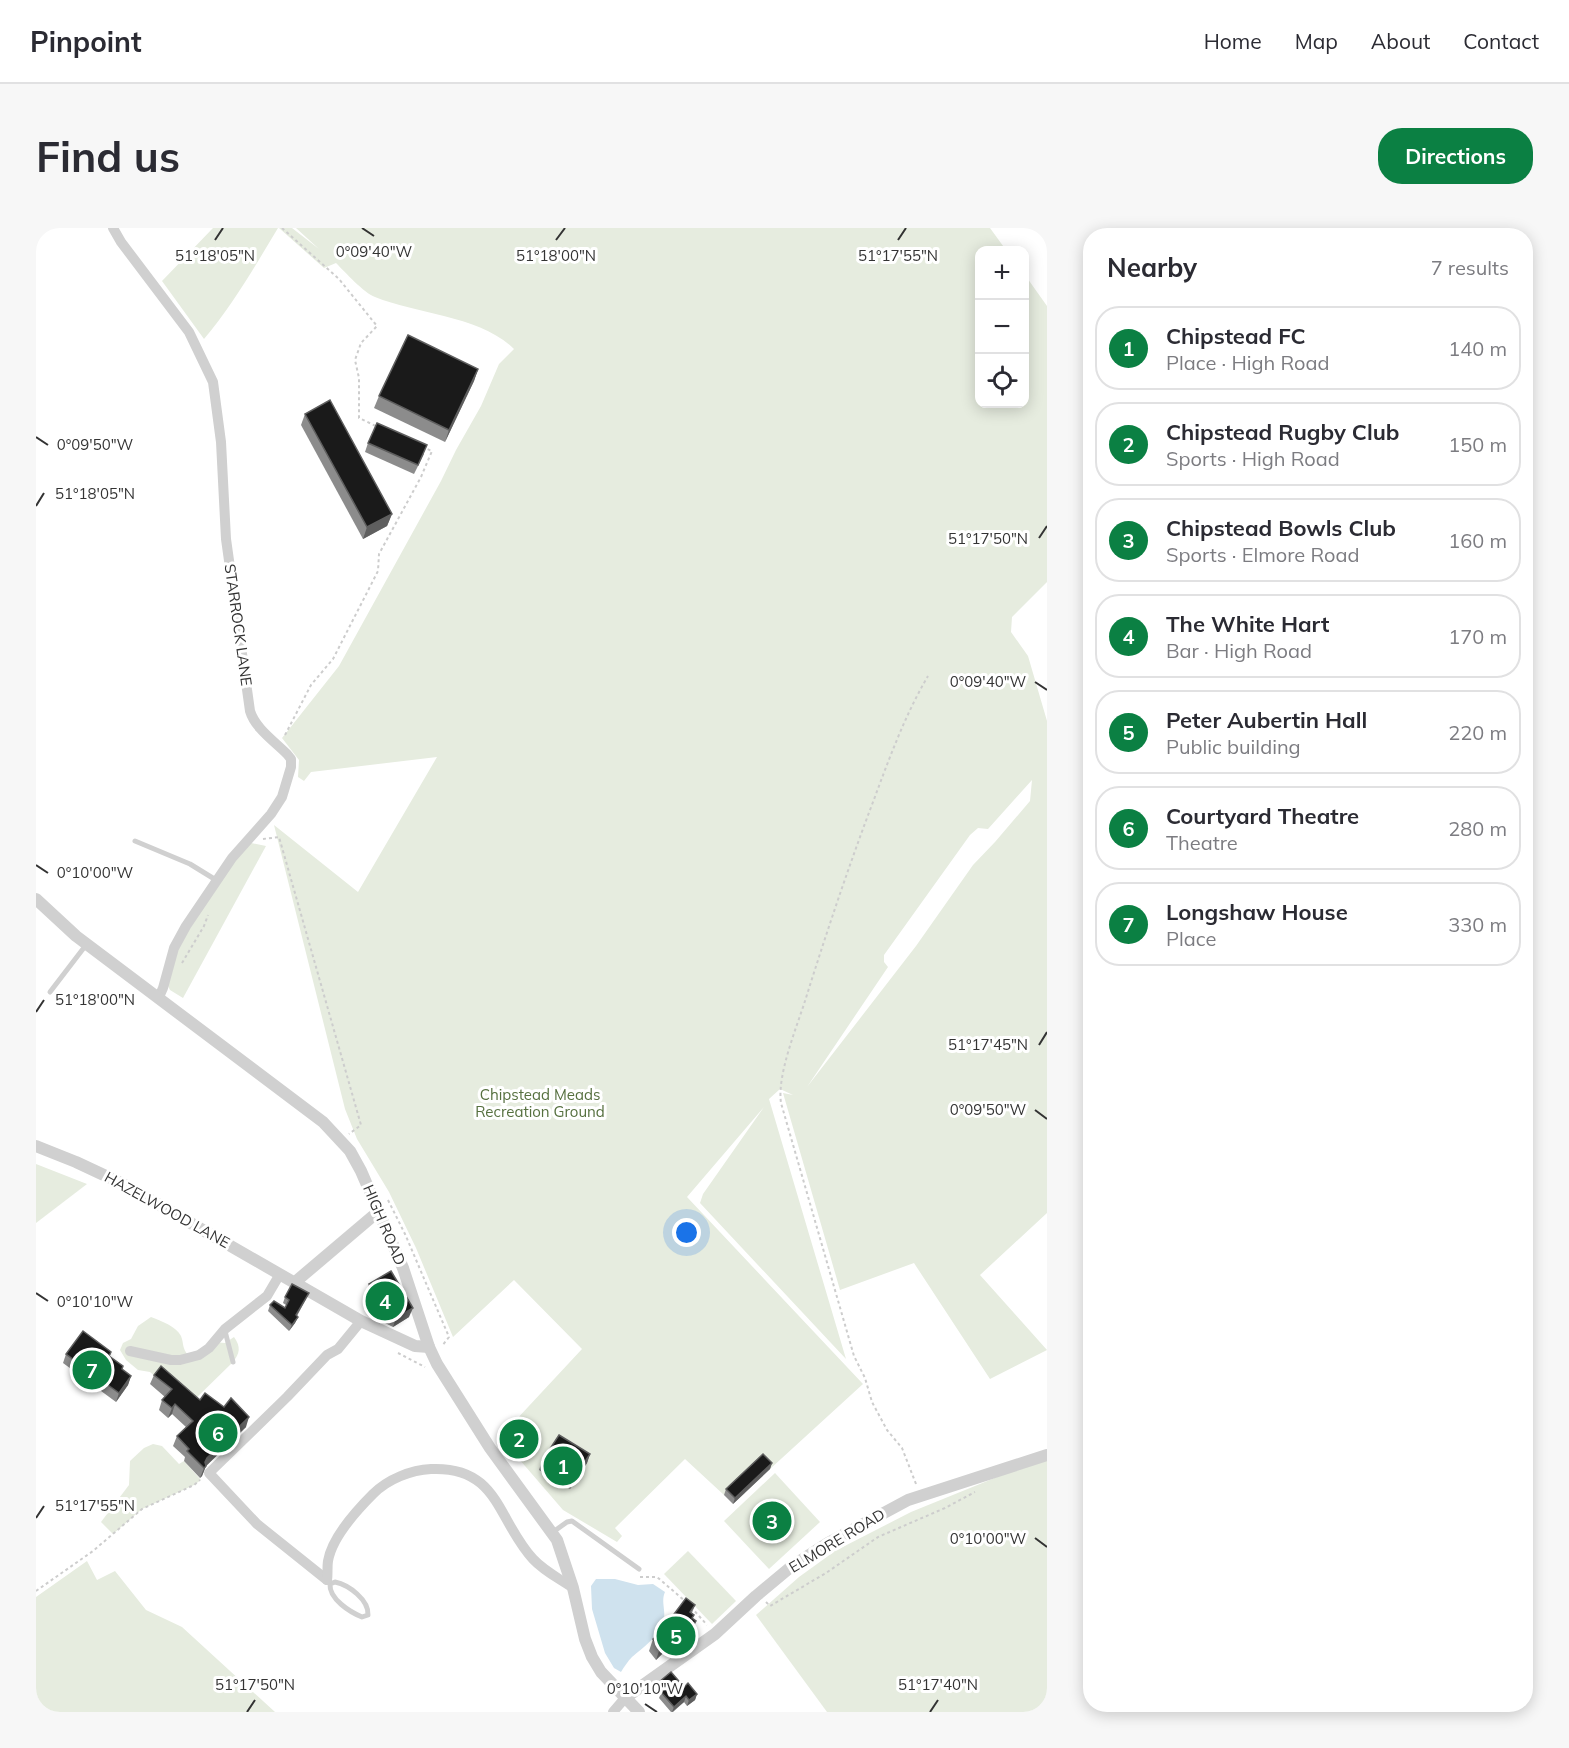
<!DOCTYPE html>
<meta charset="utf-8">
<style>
body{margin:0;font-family:Mulish,sans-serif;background:#f7f7f7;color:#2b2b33}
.controls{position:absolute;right:18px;top:18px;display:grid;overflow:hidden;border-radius:12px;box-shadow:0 3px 15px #0003}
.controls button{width:54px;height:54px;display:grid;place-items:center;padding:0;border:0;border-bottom:2px solid #e1e1e2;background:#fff;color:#2b2b33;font:30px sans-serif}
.you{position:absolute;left:651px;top:1005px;width:21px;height:21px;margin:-15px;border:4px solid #fff;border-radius:50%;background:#1a73e8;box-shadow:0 0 0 9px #1a73e833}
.badge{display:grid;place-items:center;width:39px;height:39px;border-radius:50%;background:#0b8043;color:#fff;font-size:20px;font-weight:700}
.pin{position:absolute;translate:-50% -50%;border:3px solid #fff;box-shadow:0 2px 6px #0006}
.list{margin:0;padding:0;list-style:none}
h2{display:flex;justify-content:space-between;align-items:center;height:78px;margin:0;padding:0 24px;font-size:26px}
h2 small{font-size:20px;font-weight:400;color:#7c7c81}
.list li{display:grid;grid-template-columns:39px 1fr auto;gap:18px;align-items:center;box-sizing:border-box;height:84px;margin:0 12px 12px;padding:0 12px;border:2px solid #e1e1e2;border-radius:24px}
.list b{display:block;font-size:22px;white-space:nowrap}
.list p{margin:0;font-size:20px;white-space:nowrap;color:#7c7c81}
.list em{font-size:20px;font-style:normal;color:#7c7c81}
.icon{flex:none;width:33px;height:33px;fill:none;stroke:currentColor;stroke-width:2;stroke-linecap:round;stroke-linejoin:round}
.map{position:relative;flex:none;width:1011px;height:1484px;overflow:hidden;border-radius:24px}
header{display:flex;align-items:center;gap:36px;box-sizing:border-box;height:84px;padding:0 30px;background:#fff;border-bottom:2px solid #e1e1e2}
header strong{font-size:28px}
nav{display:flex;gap:33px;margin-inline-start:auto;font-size:21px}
.intro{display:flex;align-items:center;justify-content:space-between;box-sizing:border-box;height:144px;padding:0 36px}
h1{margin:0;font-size:42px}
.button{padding:15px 27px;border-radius:24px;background:#0b8043;color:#fff;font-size:21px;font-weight:700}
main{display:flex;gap:36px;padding:0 36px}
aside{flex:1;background:#fff;border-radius:24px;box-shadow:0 3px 15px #0003}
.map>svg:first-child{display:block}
</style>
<header>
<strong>Pinpoint</strong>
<nav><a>Home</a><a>Map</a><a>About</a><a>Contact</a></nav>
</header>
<div class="intro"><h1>Find us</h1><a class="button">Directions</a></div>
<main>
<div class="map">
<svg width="1011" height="1484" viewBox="0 0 1011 1484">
<rect width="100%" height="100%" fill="#fff"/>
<!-- green -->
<g fill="#e6ecdf" fill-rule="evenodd">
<path d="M 177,0 L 242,0 C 219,38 197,77 168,111 L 126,53 Z"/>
<path d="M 243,0 L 256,0 L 283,21 L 260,0 L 954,0 L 970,22 L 944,22 L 944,176 L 988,176 L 989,47 L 1011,78 L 1011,354 L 976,389 L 975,404 L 992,428 L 1011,493 L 1011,985 L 944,1047 L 1011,1122 L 954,1151 L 878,1035 L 804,1062 L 747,865 L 757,867 L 744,861 L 733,871 L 810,1131 L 664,975 L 667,966 L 728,879 L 651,969 L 827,1156 L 734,1241 L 725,1232 L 688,1267 L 649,1231 L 579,1300 L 586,1308 L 581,1314 L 527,1282 L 464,1209 L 546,1121 L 478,1052 L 417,1109 L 380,1020 L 353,964 L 321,911 L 309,881 L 238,597 L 322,664 L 401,529 L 275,544 L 268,553 L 262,549 L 263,532 L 246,510 L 303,438 L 405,253 L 420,222 L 445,178 L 463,136 L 478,121 C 445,88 381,86 339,69 C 328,65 309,44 300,35 L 288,40 ZM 996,552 L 994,573 L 959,614 L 937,637 L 880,718 L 771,859 L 852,739 L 848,734 L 848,727 L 934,607 L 942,600 L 952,601 Z"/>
<polygon points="215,615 230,618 147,770 134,762 131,756 141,722 153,700 200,630"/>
<polygon points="0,936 51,956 0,995"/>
<path d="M 115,1089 C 125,1093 140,1098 145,1108 C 148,1116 146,1120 152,1127 L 178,1114 L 189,1115 L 198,1109 C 205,1119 204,1125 197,1134 L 153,1177 L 114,1144 L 102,1142 L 90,1132 L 84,1122 L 87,1115 L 95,1111 L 102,1098 Z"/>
<polygon points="117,1216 126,1218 143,1236 148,1233 165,1252 158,1257 106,1281 77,1306 65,1294 93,1257 94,1233 108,1220"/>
<polygon points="1011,1232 1011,1484 791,1484 720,1387 763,1349 799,1323 875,1284 983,1240"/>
<polygon points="739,1245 784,1294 733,1341 688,1293"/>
<polygon points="652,1323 700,1373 676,1396 628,1346"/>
<polygon points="51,1333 61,1352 79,1343 110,1382 146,1399 239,1484 0,1484 0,1369"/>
</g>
<!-- water -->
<path fill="#cfe2ee" d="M 560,1351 L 579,1351 L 602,1357 L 617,1356 L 629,1364 C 624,1375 632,1385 626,1397 C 619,1411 608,1419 596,1429 C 592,1433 588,1439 585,1444 L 578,1440 L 569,1425 L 556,1381 L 555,1358 Z"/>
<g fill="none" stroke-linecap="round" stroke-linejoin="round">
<!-- path -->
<g stroke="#cdcdcd" stroke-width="2" stroke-dasharray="3 3" stroke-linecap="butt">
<polyline points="246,0 303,51 341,98 325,115 319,132 323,150 323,190 342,199"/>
<polyline points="249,507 275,457 297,431 342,343 343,326 385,249 396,223 389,220"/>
<polyline points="227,611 243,609 325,897 313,906"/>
<polyline points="146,735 168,698 172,687"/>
<polyline points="352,972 369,1006 413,1109 406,1118"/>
<polyline points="362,1125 389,1139"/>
<path d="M 880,1256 L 866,1220 L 851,1202 L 836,1174 L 829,1150 L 818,1128 L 745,875 C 741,847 760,801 769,773 C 790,706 812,640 837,574 C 853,531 869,487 892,448"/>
<polyline points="604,1349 621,1349 649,1373"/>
<polyline points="0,1363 57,1323 106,1281 158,1257 164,1252"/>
<polyline points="730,1374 734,1378 790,1345 842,1309 909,1280 939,1264"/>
<polyline points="655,1379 671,1397"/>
</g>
<!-- service -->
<g stroke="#d0d0d0" stroke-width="5">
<polyline points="99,613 154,636 180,652"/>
<polyline points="14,764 50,717"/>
<polyline points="189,1103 197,1134"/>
<polyline points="517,1304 531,1294 536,1293 603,1341"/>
<path d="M 299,1354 C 313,1357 333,1372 332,1387 L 326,1389 C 314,1384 293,1371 294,1356 Z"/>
</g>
<!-- minor -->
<g stroke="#d0d0d0" stroke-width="10">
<path d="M 77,0 L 85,14 L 153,104 L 177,154 L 185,214 L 190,311 L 214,483 C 219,500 238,513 251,526 L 255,531 L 255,539 L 246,569 L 235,586 L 196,630 L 150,698 L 138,720 L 127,760 L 123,769"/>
<polyline points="94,1123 135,1132 144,1132 163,1127 173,1120 189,1101 231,1068 244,1046"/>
<polyline points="291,1352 221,1296 173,1245 251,1169 291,1127 302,1121 325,1093"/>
<path d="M 291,1352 C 292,1346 291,1339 292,1333 C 296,1309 320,1283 337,1266 C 352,1251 375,1242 395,1241 C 463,1238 461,1292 497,1331 C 508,1343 524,1351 537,1360"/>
<polyline points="577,1484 589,1470"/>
</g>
<!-- tertiary -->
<g stroke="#d0d0d0" stroke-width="12">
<polyline points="0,671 40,708 287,894 314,923 325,943 367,1040 393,1119 401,1136 454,1220 521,1312 537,1360 549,1411 556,1429 565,1444 603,1484"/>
<polyline points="0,918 40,934 87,956 325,1093 379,1118 393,1119"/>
<polyline points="258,1055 337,988 343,984"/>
<polyline points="589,1470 679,1406 720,1368 756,1338 792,1315 872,1272 1011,1227"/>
</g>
</g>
<!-- wall -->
<g fill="#8c8c8c">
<polygon points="442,141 438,153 409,214 338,180 343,168"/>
<polygon points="269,186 356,286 351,298 327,311 265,197"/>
<polygon points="332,215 388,226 378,246 329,224"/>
<polygon points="333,1056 373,1089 357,1099 347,1094 330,1065"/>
<polygon points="249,1069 270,1071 261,1088 262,1089 259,1095 253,1103 232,1083 234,1077 249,1080 250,1077 247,1075"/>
<polygon points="75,1124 74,1128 86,1141 95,1148 92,1157 80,1174 27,1135 30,1126"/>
<polygon points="118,1147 210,1199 170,1238 166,1248 164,1250 148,1233 149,1229 137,1218 141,1208 150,1199 136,1186 132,1190 123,1182 126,1172 129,1169 114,1156"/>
<polygon points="554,1226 551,1235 534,1261 503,1242 506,1233"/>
<polygon points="736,1235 734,1241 697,1276 688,1267 690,1261"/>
<polygon points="659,1377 656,1385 658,1387 656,1390 660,1393 656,1405 650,1413 647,1411 645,1414 643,1412 632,1425 629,1423 620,1432 613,1423 617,1411"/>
<polygon points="623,1454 648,1459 661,1466 659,1472 651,1478 648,1474 637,1484 635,1484 623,1470 625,1465 621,1460"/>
</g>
<!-- shaded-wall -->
<g fill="#5f5f5f">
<polygon points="442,141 438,153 409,214 413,202"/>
<polygon points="356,286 351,298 327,311 331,299"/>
<polygon points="377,1080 373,1089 357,1099 360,1090"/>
<polygon points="262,1089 259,1095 253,1103 256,1097"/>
<polygon points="95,1148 92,1157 80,1174 83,1165"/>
<polygon points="139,1176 136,1186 132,1190 136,1180"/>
<polygon points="213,1189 210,1199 168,1240 171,1230"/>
<polygon points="554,1226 551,1235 534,1261 537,1252"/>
<polygon points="736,1235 734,1241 697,1276 699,1270"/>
<polygon points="170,1238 166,1248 164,1250 168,1240"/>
<polygon points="660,1393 656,1405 650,1413 654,1401"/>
<polygon points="647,1400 643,1412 632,1425 636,1414"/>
<polygon points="651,1400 647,1411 645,1414 649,1402"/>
<polygon points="633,1412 629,1423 620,1432 624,1420"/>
<polygon points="661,1466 659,1472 651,1478 653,1472"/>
<polygon points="650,1468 648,1474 636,1484 638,1479"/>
</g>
<!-- building -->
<g fill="#1a1a1a" stroke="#5f5f5f" stroke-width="1.5">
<polygon points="372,107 442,141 413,202 343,168"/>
<polygon points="294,172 356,286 331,299 269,186"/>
<polygon points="341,195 391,217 382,237 332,215"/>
<polygon points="355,1043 377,1080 360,1090 351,1085 333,1056"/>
<polygon points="256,1056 273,1065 260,1087 262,1089 256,1097 234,1077 238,1073 249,1080 253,1072 249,1069"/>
<polygon points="47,1103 75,1124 73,1128 87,1138 86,1141 95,1148 83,1165 30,1126"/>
<polygon points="125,1138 164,1172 169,1165 188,1179 195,1170 213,1189 171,1230 169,1234 170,1238 168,1240 151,1223 153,1221 141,1208 157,1193 139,1176 136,1180 126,1172 136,1161 118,1147"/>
<polygon points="523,1207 554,1226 537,1252 506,1233"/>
<polygon points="727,1226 736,1235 699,1270 690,1261"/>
<polygon points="650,1370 659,1377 654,1384 658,1387 656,1390 660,1393 654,1401 651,1400 649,1402 647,1400 636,1414 633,1412 624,1420 617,1411 624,1405"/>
<polygon points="635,1444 648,1459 652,1455 661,1466 653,1472 650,1468 638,1479 625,1464 629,1461 623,1454"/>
</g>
<!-- ticks -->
<path fill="none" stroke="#333" stroke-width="2" d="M 326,0 L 338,8M 179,12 L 187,0M 520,12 L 529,0M 862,12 L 870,0M 0,209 L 12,217M 0,278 L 8,265M 1003,310 L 1011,298M 999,454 L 1011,462M 0,637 L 12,645M 0,784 L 8,772M 1003,817 L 1011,804M 999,882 L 1011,891M 0,1065 L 12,1073M 0,1290 L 8,1278M 999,1310 L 1011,1319M 609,1476 L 621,1484M 211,1484 L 219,1472M 894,1484 L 902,1472"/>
<g text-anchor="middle" stroke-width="6" stroke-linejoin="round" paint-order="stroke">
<!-- street labels -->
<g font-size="15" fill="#333" stroke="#fff">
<text transform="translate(202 397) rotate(82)" y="5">STARROCK LANE</text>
<text transform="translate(131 982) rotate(29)" y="5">HAZELWOOD LANE</text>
<text transform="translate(348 997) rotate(67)" y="5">HIGH ROAD</text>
<text transform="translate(801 1313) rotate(-31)" y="5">ELMORE ROAD</text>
</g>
<!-- park labels -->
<g font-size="15" fill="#56703f" stroke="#fff">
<text x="504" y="872">Chipstead Meads<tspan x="504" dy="17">Recreation Ground</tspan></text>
</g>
</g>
<g font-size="15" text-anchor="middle" fill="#333" stroke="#fff" stroke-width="6" stroke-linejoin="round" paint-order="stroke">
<text x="338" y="29">0°09'40"W</text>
<text x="179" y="33">51°18'05"N</text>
<text x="520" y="33">51°18'00"N</text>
<text x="862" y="33">51°17'55"N</text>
<text x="59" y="222">0°09'50"W</text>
<text x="59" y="271">51°18'05"N</text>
<text x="952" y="316">51°17'50"N</text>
<text x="952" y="459">0°09'40"W</text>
<text x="59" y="650">0°10'00"W</text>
<text x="59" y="777">51°18'00"N</text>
<text x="952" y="822">51°17'45"N</text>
<text x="952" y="887">0°09'50"W</text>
<text x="59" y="1079">0°10'10"W</text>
<text x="59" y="1283">51°17'55"N</text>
<text x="952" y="1316">0°10'00"W</text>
<text x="219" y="1462">51°17'50"N</text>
<text x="902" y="1462">51°17'40"N</text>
<text x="609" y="1466">0°10'10"W</text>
</g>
</svg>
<div class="controls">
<button>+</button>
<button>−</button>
<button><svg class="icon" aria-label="locate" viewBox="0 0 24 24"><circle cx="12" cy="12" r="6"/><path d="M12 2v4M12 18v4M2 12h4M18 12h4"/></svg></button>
</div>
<div class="you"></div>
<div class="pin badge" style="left:527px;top:1238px">1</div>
<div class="pin badge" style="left:483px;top:1211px">2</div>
<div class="pin badge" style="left:736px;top:1293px">3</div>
<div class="pin badge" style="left:349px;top:1073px">4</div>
<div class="pin badge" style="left:640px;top:1408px">5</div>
<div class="pin badge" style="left:182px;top:1205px">6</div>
<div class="pin badge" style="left:56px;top:1142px">7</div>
</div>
<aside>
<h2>Nearby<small>7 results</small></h2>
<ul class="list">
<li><span class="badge">1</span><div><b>Chipstead FC</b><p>Place · High Road</p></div><em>140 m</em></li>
<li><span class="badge">2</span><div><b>Chipstead Rugby Club</b><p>Sports · High Road</p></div><em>150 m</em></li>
<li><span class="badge">3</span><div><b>Chipstead Bowls Club</b><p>Sports · Elmore Road</p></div><em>160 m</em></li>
<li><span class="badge">4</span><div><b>The White Hart</b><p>Bar · High Road</p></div><em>170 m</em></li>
<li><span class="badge">5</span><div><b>Peter Aubertin Hall</b><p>Public building</p></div><em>220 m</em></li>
<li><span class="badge">6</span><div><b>Courtyard Theatre</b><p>Theatre</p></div><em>280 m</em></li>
<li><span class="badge">7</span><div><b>Longshaw House</b><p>Place</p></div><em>330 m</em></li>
</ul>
</aside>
</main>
